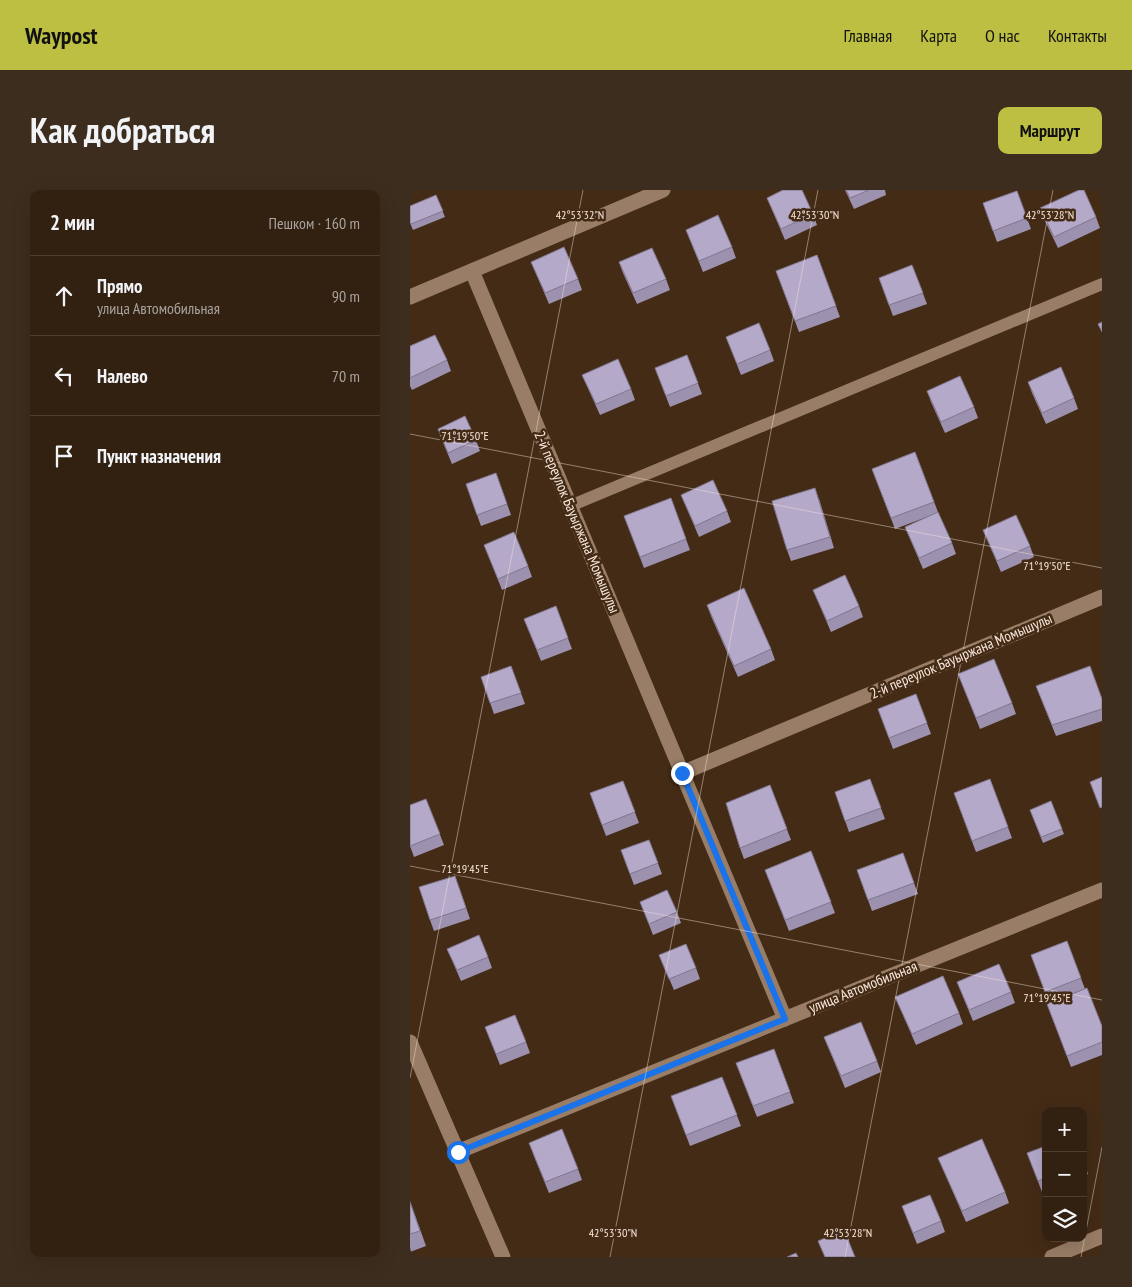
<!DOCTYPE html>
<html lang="ru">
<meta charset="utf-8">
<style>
body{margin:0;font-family:"PT Sans Narrow",sans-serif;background:#3d2d1e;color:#f1f3f6}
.controls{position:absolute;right:15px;bottom:15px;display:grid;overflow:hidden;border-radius:10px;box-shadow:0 5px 20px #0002}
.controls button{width:45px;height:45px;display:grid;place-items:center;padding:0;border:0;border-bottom:1px solid #4d3e30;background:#322010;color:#f1f3f6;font:25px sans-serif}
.stop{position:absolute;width:15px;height:15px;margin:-11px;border:4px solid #1a73e8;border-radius:50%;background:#fff}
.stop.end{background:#1a73e8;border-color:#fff;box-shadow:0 1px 5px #0008}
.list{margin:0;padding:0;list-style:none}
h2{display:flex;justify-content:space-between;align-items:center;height:65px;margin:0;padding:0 20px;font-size:21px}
h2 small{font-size:16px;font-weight:400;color:#a8a39f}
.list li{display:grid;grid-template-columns:32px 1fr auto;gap:15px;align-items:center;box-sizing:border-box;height:80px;padding:0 20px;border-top:1px solid #4d3e30}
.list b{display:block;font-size:19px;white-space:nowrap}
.list p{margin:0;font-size:16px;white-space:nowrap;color:#a8a39f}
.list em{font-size:16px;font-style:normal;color:#a8a39f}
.icon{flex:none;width:28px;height:28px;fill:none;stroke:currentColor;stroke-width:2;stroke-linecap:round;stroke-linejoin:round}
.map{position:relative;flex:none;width:692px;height:1067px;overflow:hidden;border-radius:10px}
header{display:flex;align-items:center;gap:30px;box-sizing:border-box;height:70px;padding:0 25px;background:#bdbf43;color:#111}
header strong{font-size:24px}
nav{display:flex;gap:28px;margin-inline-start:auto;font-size:18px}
.intro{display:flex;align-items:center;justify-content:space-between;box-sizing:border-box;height:120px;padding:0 30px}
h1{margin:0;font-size:35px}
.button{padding:12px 22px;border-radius:10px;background:#bdbf43;color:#111;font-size:18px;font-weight:700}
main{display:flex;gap:30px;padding:0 30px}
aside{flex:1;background:#322010;border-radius:10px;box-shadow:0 5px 20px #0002}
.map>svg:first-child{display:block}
</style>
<header>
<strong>Waypost</strong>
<nav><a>Главная</a><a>Карта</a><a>О нас</a><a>Контакты</a></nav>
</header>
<div class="intro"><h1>Как добраться</h1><a class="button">Маршрут</a></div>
<main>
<aside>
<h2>2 мин<small>Пешком · 160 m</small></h2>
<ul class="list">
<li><svg class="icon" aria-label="ahead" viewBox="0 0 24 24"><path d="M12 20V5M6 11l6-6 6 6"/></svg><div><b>Прямо</b><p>улица Автомобильная</p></div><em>90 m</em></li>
<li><svg class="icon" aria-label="left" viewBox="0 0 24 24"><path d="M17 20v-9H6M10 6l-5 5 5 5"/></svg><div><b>Налево</b></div><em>70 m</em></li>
<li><svg class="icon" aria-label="arrive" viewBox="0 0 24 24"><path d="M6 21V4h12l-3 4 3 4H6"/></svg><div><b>Пункт назначения</b></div></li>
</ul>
</aside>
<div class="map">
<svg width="692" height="1067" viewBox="0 0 692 1067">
<rect width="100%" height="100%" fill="#432b16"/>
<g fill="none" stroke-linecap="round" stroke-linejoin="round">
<!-- service -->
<polyline stroke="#997d66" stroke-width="12" points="160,316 692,94"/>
<!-- minor -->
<g stroke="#997d66" stroke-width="15">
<polyline points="62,81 375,829"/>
<polyline points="0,107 253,0"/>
<polyline points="272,583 692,407"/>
<polyline points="0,852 93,1067"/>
<polyline points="47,962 692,700"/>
<polyline points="642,1067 692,1046"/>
</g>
</g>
<!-- wall -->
<g fill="#9c91ae">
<polygon points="435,0 475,0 476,5 444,19"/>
<polygon points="607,1 621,39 587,52 573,13"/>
<polygon points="26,5 35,27 3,40 0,33"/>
<polygon points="357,8 403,24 407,35 375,50"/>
<polygon points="630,18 686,27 690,38 648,58 634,29"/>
<polygon points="276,40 322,57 326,68 293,82"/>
<polygon points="407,65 430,127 389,142 366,81"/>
<polygon points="121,72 168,89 172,100 139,114"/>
<polygon points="209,72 256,89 260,100 227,114 213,83"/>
<polygon points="502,75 517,114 483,126 469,88"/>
<polygon points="316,147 360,160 364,171 331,185"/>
<polygon points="0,156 37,170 41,181 2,200 0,196"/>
<polygon points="277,165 292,204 260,217 245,178"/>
<polygon points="172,185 221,199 225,210 190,225"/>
<polygon points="618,192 664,208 668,219 636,234 622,203"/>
<polygon points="517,201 564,217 568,228 535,243 521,212"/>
<polygon points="28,239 66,250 70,261 42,274 32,250"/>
<polygon points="505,262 528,322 542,353 546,364 513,379 495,337 522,325 485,339 462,279"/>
<polygon points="86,283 101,325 71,336 56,294"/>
<polygon points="271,305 317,321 321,332 289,347"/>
<polygon points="261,308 280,360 234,378 214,326"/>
<polygon points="409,309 424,358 381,371 377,360"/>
<polygon points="573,340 620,356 624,367 591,382"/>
<polygon points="74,355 118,376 122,387 92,400"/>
<polygon points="403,400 449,416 453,427 421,442"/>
<polygon points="297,415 361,459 365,470 328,487 301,426"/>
<polygon points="146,416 162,459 131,471 114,429"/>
<polygon points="101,476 115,514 84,524 71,487"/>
<polygon points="548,484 602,513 606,524 570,539"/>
<polygon points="626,496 692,509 692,531 646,546"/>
<polygon points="506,504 521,544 483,559 468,519"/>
<polygon points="460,589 475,629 439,642 425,602"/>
<polygon points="580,589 602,648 566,662 544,603"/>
<polygon points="213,591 229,633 196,646 180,603"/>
<polygon points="360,595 381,650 334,669 330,658"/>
<polygon points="16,609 34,655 4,667 0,656"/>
<polygon points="641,611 654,644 633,653 620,620"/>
<polygon points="239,650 252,684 224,695 211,660"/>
<polygon points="401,661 425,723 379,741 355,680"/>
<polygon points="493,663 508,704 462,721 447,680"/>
<polygon points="49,697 60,729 24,741 20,730"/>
<polygon points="230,712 267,722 271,733 243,745"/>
<polygon points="657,751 675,799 639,813 621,765"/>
<polygon points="37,759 78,767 82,778 51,791"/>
<polygon points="249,765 286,778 290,789 264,800"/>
<polygon points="547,792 601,802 605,813 563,831"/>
<polygon points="485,807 549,823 553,834 506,855"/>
<polygon points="637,814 692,836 692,865 661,877"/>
<polygon points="75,837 116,852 120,863 90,875"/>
<polygon points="414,847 467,871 471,882 435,898"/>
<polygon points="364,859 384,913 347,927 326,873"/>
<polygon points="312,887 331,936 280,956 261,906"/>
<polygon points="636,956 636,1001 632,1002 617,963"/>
<polygon points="123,964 168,979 172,990 139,1003"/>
<polygon points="528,968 595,1002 599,1013 556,1032"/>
<polygon points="673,970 678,984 673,986"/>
<polygon points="0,1011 16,1056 0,1062"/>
<polygon points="492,1016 531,1031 535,1042 507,1054"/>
</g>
<!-- shaded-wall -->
<polygon fill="#7f768d" points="405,298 409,309 424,358 420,347"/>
<!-- building -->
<g fill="#b5a9ca" stroke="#7f768d">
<polygon points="373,0 392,0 403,24 371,39 357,8"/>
<polygon points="436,0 459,0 440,8"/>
<polygon points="669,0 674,0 686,27 644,47 630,18"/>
<polygon points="607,1 617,28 583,41 573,13"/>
<polygon points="26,5 33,21 1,34 0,32 0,16"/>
<polygon points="308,25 322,57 289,71 276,40"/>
<polygon points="154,57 168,89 135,103 121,72"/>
<polygon points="242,58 256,89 223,103 209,72"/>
<polygon points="407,65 426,116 385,131 366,81"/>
<polygon points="502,75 513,103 479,115 469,88"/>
<polygon points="692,132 692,142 688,134"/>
<polygon points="349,133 360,160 327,174 316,147"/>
<polygon points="25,145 37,170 0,188 0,156"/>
<polygon points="277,165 288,193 256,206 245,178"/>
<polygon points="208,169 221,199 186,214 172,185"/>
<polygon points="651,177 664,208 632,223 618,192"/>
<polygon points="550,186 564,217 531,232 517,201"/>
<polygon points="55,226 66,250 38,263 28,239"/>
<polygon points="505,262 524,312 481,328 462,279"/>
<polygon points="86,283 97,314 67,325 56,294"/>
<polygon points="303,290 317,321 285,336 271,305"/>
<polygon points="405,298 420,347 377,360 362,311"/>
<polygon points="261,308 276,349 230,367 214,326"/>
<polygon points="528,322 542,353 509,368 495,337"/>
<polygon points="606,325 620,356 587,371 573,340"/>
<polygon points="104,342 118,376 88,389 74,355"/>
<polygon points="435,385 449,416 417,431 403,400"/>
<polygon points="334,398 361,459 324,476 297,415"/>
<polygon points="146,416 158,448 127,460 114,429"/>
<polygon points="584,469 602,513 566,528 548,484"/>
<polygon points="101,476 111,503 80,513 71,487"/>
<polygon points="680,476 692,509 692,519 642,535 626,496"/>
<polygon points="506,504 517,533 479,548 468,519"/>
<polygon points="692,587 692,617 690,618 680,592"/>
<polygon points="460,589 471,618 435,631 425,602"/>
<polygon points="580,589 598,637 562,651 544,603"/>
<polygon points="213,591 225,622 192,635 180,603"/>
<polygon points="360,595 377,639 330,658 316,613"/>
<polygon points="16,609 30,644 0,656 0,615"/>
<polygon points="641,611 652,639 631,647 620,620"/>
<polygon points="239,650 248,673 220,684 211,660"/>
<polygon points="401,661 421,712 375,730 355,680"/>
<polygon points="493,663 504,693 458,710 447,680"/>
<polygon points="45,686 56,718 20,730 9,697"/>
<polygon points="257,700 267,722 239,734 230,712"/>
<polygon points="69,745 78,767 47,780 37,759"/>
<polygon points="657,751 671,788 635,802 621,765"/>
<polygon points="276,754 286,778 259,789 249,765"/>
<polygon points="589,774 601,802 559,820 547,792"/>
<polygon points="533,786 549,823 502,844 485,807"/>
<polygon points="677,798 692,836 692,852 657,866 637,814"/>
<polygon points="105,825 116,852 86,864 75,837"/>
<polygon points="451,832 467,871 431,886 414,847"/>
<polygon points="364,859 380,902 343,916 326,873"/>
<polygon points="312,887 327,925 276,945 261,906"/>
<polygon points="152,939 168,979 135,992 119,953"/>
<polygon points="572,949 595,1002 552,1021 528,968"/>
<polygon points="636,956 636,988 628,991 617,963"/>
<polygon points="520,1005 531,1031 503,1043 492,1016"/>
<polygon points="0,1012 10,1041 0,1044"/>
<polygon points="434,1040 445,1067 415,1067 408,1051"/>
<polygon points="386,1063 388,1067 377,1067"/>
</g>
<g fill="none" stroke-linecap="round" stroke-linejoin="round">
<!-- route -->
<polyline stroke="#1a73e8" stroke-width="6" points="48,962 375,829 272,583"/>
</g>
<!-- ticks -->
<path fill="none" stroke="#f8e7db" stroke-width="1" stroke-opacity="0.45" d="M 0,244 L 692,378M 0,676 L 692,810M 0,888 L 173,0M 200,1067 L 408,0M 435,1067 L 643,0M 671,1067 L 692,957"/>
<g text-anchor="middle" stroke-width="5" stroke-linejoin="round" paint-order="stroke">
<!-- street labels -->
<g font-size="15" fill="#f8e7db" stroke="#432b16">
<text transform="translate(167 332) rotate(67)" y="5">2-й переулок Бауыржана Момышулы</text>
<text transform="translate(551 466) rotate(-23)" y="5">2-й переулок Бауыржана Момышулы</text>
<text transform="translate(453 797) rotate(-22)" y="5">улица Автомобильная</text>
</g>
</g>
<g font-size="12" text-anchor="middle" fill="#f8e7db" stroke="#432b16" stroke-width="5" stroke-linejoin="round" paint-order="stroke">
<text x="170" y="29">42°53'32"N</text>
<text x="405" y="29">42°53'30"N</text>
<text x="640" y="29">42°53'28"N</text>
<text x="55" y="250">71°19'50"E</text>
<text x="637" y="380">71°19'50"E</text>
<text x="55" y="683">71°19'45"E</text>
<text x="637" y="812">71°19'45"E</text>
<text x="203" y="1047">42°53'30"N</text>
<text x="438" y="1047">42°53'28"N</text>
</g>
</svg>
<div class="controls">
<button>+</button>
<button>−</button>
<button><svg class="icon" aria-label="layers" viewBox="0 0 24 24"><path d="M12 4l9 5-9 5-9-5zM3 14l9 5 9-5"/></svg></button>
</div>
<div class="stop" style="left:48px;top:962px"></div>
<div class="stop end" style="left:272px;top:583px"></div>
</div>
</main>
